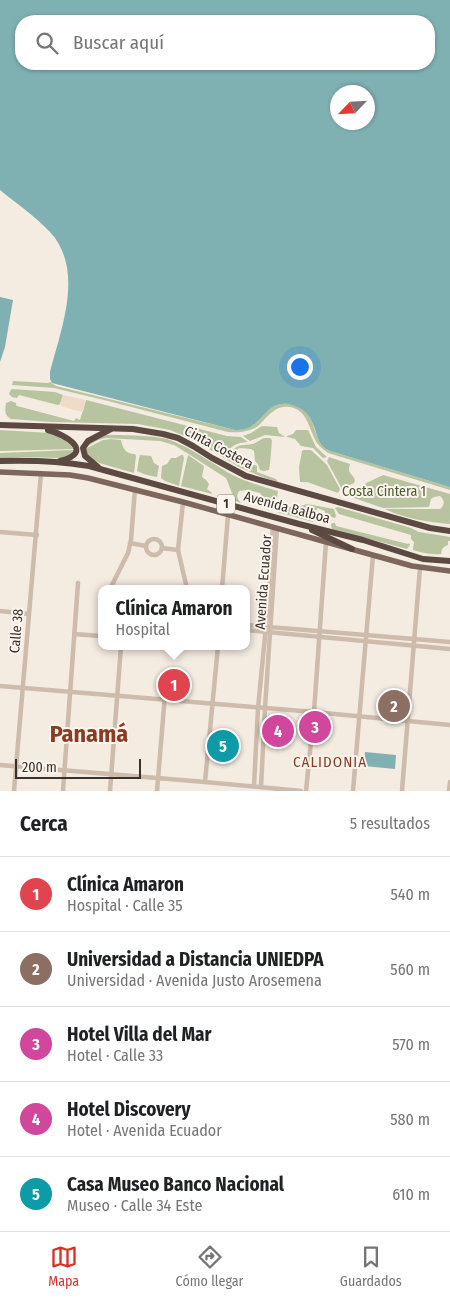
<!DOCTYPE html>
<html lang="es">
<meta charset="utf-8">
<style>
body{margin:0;font-family:"Fira Sans Condensed",sans-serif;background:#f2f2f2;color:#202124}
.compass{position:absolute;left:330px;top:85px;width:45px;height:45px;border-radius:50%;background:#fff;box-shadow:0 1px 4px #0004;rotate:245deg}
.scale{position:absolute;left:15px;bottom:12px;width:126px;box-sizing:border-box;padding-left:5px;border:2px solid #3b302b;border-top:0;font-size:14px;line-height:18px;white-space:nowrap;color:#3b302b;-webkit-text-stroke:4px #fbf5ee;paint-order:stroke}
.you{position:absolute;left:299px;top:366px;width:18px;height:18px;margin:-12px;border:4px solid #fff;border-radius:50%;background:#1a73e8;box-shadow:0 0 0 8px #1a73e833}
.badge{display:grid;place-items:center;width:32px;height:32px;border-radius:50%;background:#d93025;color:#fff;font-size:16px;font-weight:700}
.pin{position:absolute;translate:-50% -50%;border:2px solid #fff;box-shadow:0 1px 5px #0006}
.popup{position:absolute;left:98px;top:585px;width:152px;height:65px;box-sizing:border-box;display:grid;place-content:center;border-radius:10px;background:#fff;filter:drop-shadow(0 1px 4px #0005);font-size:16px;white-space:nowrap;color:#757577}
.popup b{font-size:19px;color:#202124}
.popup::after{content:'';position:absolute;left:50%;top:100%;margin-left:-10px;border:10px solid transparent;border-top-color:#fff}
.list{margin:0;padding:0;list-style:none}
h2{display:flex;justify-content:space-between;align-items:center;height:65px;margin:0;padding:0 20px;font-size:21px}
h2 small{font-size:16px;font-weight:400;color:#757577}
.list li{display:grid;grid-template-columns:32px 1fr auto;gap:15px;align-items:center;box-sizing:border-box;height:75px;padding:0 20px;border-top:1px solid #e0e0e0}
.list b{display:block;font-size:19px;white-space:nowrap}
.list p{margin:0;font-size:16px;white-space:nowrap;color:#757577}
.list em{font-size:16px;font-style:normal;color:#757577}
.icon{flex:none;width:28px;height:28px;fill:none;stroke:currentColor;stroke-width:2;stroke-linecap:round;stroke-linejoin:round}
.map{position:relative;flex:none;width:450px;height:791px;overflow:hidden}
.search{position:absolute;background:#fff;box-shadow:0 1px 4px #0004;left:15px;right:15px;top:15px;height:55px;display:flex;align-items:center;gap:12px;box-sizing:border-box;padding:0 18px;border-radius:20px;color:#757577;font-size:19px}
.sheet{height:440px;background:#fff}
nav{display:flex;justify-content:space-around;align-items:center;box-sizing:border-box;height:70px;border-top:1px solid #e0e0e0;background:#fff;font-size:14px;color:#757577}
nav a{display:grid;justify-items:center;gap:2px}
nav .on{color:#d93025}
.map>svg:first-child{display:block}
</style>
<div class="map">
<svg width="450" height="791" viewBox="0 0 450 791">
<rect width="100%" height="100%" fill="#f4ebe1"/>
<!-- green -->
<g fill="#b8c4a0">
<path d="M 13,381 L 48,383 L 50,382 L 56,386 L 235,430 C 241,430 247,429 253,425 C 266,416 268,402 288,404 C 298,405 308,412 312,422 C 315,429 316,437 321,443 C 323,447 327,449 330,451 L 450,487 L 450,490 L 328,453 C 324,450 320,447 317,443 C 309,430 308,410 290,407 C 274,405 268,417 258,426 C 250,432 238,433 228,432 L 108,401 L 54,388 L 12,385 Z"/>
<polygon points="12,389 55,392 63,395 60,404 58,405 19,395 17,398 12,397 9,394 10,391"/>
<path d="M 86,400 L 227,436 L 241,437 L 248,442 C 217,444 227,467 255,465 L 257,466 L 257,472 L 276,479 L 278,482 L 265,478 L 241,468 L 192,439 L 170,430 L 138,424 L 51,422 L 11,419 C 4,415 5,410 6,403 L 11,401 L 16,403 L 16,405 L 17,406 L 74,421 L 76,418 L 80,420 Z"/>
<polygon points="262,426 277,427 279,433 285,437 265,435 250,441 243,436 251,433"/>
<path d="M 0,430 L 49,433 C 58,435 69,440 73,449 L 0,451 Z"/>
<polygon points="296,430 308,430 316,447 327,457 323,458 313,448 301,446 295,439 287,437 287,436 293,434"/>
<path d="M 105,435 C 123,435 154,435 170,440 C 191,448 209,461 227,472 C 243,481 260,486 278,491 L 277,498 L 272,503 L 269,503 L 262,507 L 263,497 L 260,493 L 248,490 L 239,491 C 236,496 237,499 241,503 L 235,501 L 227,480 L 226,478 L 187,453 L 174,445 L 160,441 L 106,438 L 98,440 L 86,447 L 90,443 Z"/>
<path d="M 264,438 L 270,438 L 272,440 L 270,464 L 269,470 L 264,471 L 260,470 L 258,464 L 255,461 L 254,451 L 251,449 L 239,448 L 235,452 L 235,459 L 232,457 L 232,451 C 239,443 244,446 252,444 C 256,443 260,440 264,438 Z"/>
<path d="M 111,439 L 121,440 C 123,449 126,454 135,454 L 136,456 L 134,473 L 99,463 L 88,457 L 85,449 L 103,440 Z"/>
<polygon points="73,450 71,454 64,458 21,457 0,459 0,453"/>
<polygon points="304,450 311,450 327,465 340,489 338,493 307,482 300,482 299,467 302,451"/>
<path d="M 140,455 L 151,456 L 154,463 L 159,466 L 157,477 C 151,476 142,474 137,471 L 139,458 Z"/>
<polygon points="181,455 183,455 184,458 179,486 165,481 161,478 162,466 167,464 171,458 176,458"/>
<polygon points="188,455 204,466 202,477 206,480 209,484 207,489 212,493 212,494 181,486"/>
<path d="M 329,457 L 350,464 C 347,475 352,472 355,480 L 354,483 L 342,489 L 327,461 Z"/>
<path d="M 383,475 L 450,494 L 450,524 C 428,522 405,519 385,509 L 440,509 C 445,505 445,500 440,496 L 434,497 L 431,499 L 429,507 L 383,508 L 348,496 L 347,494 L 350,491 Z"/>
<polygon points="307,504 334,509 336,516 335,518 325,515 325,511 317,508 313,522 277,512 283,509 286,506 295,508"/>
<path d="M 338,507 L 411,528 L 419,532 L 450,537 L 450,541 L 448,541 L 448,545 C 443,547 442,548 441,554 C 431,555 423,553 413,550 L 414,542 L 411,539 L 411,535 L 339,514 L 335,508 Z"/>
<polygon points="332,523 335,523 336,526 408,544 409,543 410,545 407,549 332,529 331,525"/>
</g>
<!-- plaza -->
<polygon fill="#ecdcc8" points="63,395 86,400 83,412 63,407 60,404"/>
<!-- water -->
<g fill="#7fb0b2" fill-rule="evenodd">
<path d="M 0,0 L 450,0 L 450,487 L 330,451 C 326,449 323,447 321,444 C 316,437 316,429 312,422 C 308,412 299,406 288,404 C 269,402 266,416 253,425 C 248,429 242,430 235,430 L 52,383 L 50,379 L 50,372 C 61,329 85,270 50,232 C 36,217 16,203 0,190 ZM 429,21 L 429,64 L 21,64 L 21,21 ZM 368,92 L 368,122 L 338,122 L 338,92 Z"/>
<polygon points="0,297 13,300 5,347 0,362"/>
<polygon points="365,752 396,755 395,769 364,766"/>
</g>
<g fill="none" stroke-linecap="round" stroke-linejoin="round">
<!-- minor -->
<g stroke="#cdbbac" stroke-width="4.5">
<polyline points="183,502 178,550 187,589"/>
<polyline points="0,532 37,535"/>
<circle cx="154" cy="547" r="8"/>
<polyline points="130,543 146,546"/>
<polyline points="162,548 178,550"/>
<polyline points="110,589 128,553 131,540 135,489"/>
<polyline points="222,589 228,515"/>
<polyline points="0,611 29,614"/>
<polyline points="246,625 450,642"/>
<polyline points="246,630 450,649"/>
<polyline points="74,634 101,636"/>
<polyline points="0,686 314,712 450,725"/>
<polyline points="0,765 205,782 301,791"/>
<polyline points="205,782 218,646"/>
<polyline points="254,786 258,708 266,626 273,527"/>
<polyline points="261,787 265,708 277,528"/>
<polyline points="14,791 41,473"/>
<polyline points="63,791 78,583"/>
<polyline points="110,791 121,646"/>
<polyline points="157,791 167,671"/>
<polyline points="306,791 314,712 326,542"/>
<polyline points="353,791 373,555"/>
<polyline points="402,791 420,568"/>
<polyline points="449,791 450,782"/>
</g>
<!-- major -->
<polyline stroke="#7d675c" stroke-width="5.5" points="0,472 70,475 88,478 183,502 412,566 450,571"/>
<!-- highway -->
<g stroke="#5c4a42" stroke-width="6">
<polyline points="0,425 133,429 163,434 178,438 193,446 212,458 246,476 430,528 450,531"/>
<path d="M 48,430 C 66,435 95,452 60,461"/>
<path d="M 0,461 C 30,460 59,461 89,466 L 299,524 L 363,540 L 423,559 L 450,561"/>
<polyline points="98,467 85,456 83,448 88,441 111,429"/>
<polyline points="312,530 352,549"/>
</g>
</g>
<g text-anchor="middle" stroke-width="4" stroke-linejoin="round" paint-order="stroke">
<!-- shield labels -->
<rect fill="#fbf5ee" stroke="#756b66" stroke-width="1" x="217" y="494.5" width="18" height="19" rx="4"/>
<g font-size="12" font-weight="bold" fill="#3b302b">
<text x="226" y="508">1</text>
</g>
<!-- street labels -->
<g font-size="14" fill="#3b302b" stroke="#fbf5ee">
<text transform="translate(219 447) rotate(28)" y="5">Cinta Costera</text>
<text transform="translate(287 507) rotate(15)" y="5">Avenida Balboa</text>
<text transform="translate(263 582) rotate(-86)" y="5">Avenida Ecuador</text>
<text transform="translate(16 631) rotate(-85)" y="5">Calle 38</text>
</g>
<!-- park labels -->
<g font-size="14" fill="#4a5a2e" stroke="#fbf5ee">
<text x="384" y="496">Costa Cintera 1</text>
</g>
<!-- neighbourhood labels -->
<g font-size="15" letter-spacing="1" fill="#8c3b22" stroke="#fbf5ee">
<text x="330" y="767">CALIDONIA</text>
</g>
<!-- town labels -->
<g font-size="24" font-weight="bold" fill="#8c3b22" stroke="#fbf5ee">
<text x="89" y="742">Panamá</text>
</g>
</g>
</svg>
<svg class="compass" viewBox="-18 -18 36 36"><path d="M0-13l5 13h-10z" fill="#e53935"/><path d="M0 13l5-13h-10z" fill="#757577"/></svg>
<div class="scale">200 m</div>
<div class="you"></div>
<div class="pin badge" style="left:174px;top:685px;background:#e0444e">1</div>
<div class="popup"><b>Clínica Amaron</b>Hospital</div>
<div class="pin badge" style="left:394px;top:706px;background:#8d6e63">2</div>
<div class="pin badge" style="left:315px;top:727px;background:#d1479c">3</div>
<div class="pin badge" style="left:278px;top:731px;background:#d1479c">4</div>
<div class="pin badge" style="left:223px;top:746px;background:#0f9aa8">5</div>
<div class="search"><svg class="icon" aria-label="search" viewBox="0 0 24 24"><circle cx="10" cy="10" r="6"/><path d="M15 15l6 6"/></svg>Buscar aquí</div>
</div>
<section class="sheet">
<h2>Cerca<small>5 resultados</small></h2>
<ul class="list">
<li><span class="badge" style="background:#e0444e">1</span><div><b>Clínica Amaron</b><p>Hospital · Calle 35</p></div><em>540 m</em></li>
<li><span class="badge" style="background:#8d6e63">2</span><div><b>Universidad a Distancia UNIEDPA</b><p>Universidad · Avenida Justo Arosemena</p></div><em>560 m</em></li>
<li><span class="badge" style="background:#d1479c">3</span><div><b>Hotel Villa del Mar</b><p>Hotel · Calle 33</p></div><em>570 m</em></li>
<li><span class="badge" style="background:#d1479c">4</span><div><b>Hotel Discovery</b><p>Hotel · Avenida Ecuador</p></div><em>580 m</em></li>
<li><span class="badge" style="background:#0f9aa8">5</span><div><b>Casa Museo Banco Nacional</b><p>Museo · Calle 34 Este</p></div><em>610 m</em></li>
</ul>
</section>
<nav>
<a class="on"><svg class="icon" aria-label="map" viewBox="0 0 24 24"><path d="M3 6l6-2 6 2 6-2v14l-6 2-6-2-6 2zM9 4v14M15 6v14"/></svg>Mapa</a>
<a><svg class="icon" aria-label="directions" viewBox="0 0 24 24"><path d="M12 3l9 9-9 9-9-9zM9 14v-3h6M13 9l2 2-2 2"/></svg>Cómo llegar</a>
<a><svg class="icon" aria-label="saved" viewBox="0 0 24 24"><path d="M7 4h10v16l-5-4-5 4z"/></svg>Guardados</a>
</nav>
